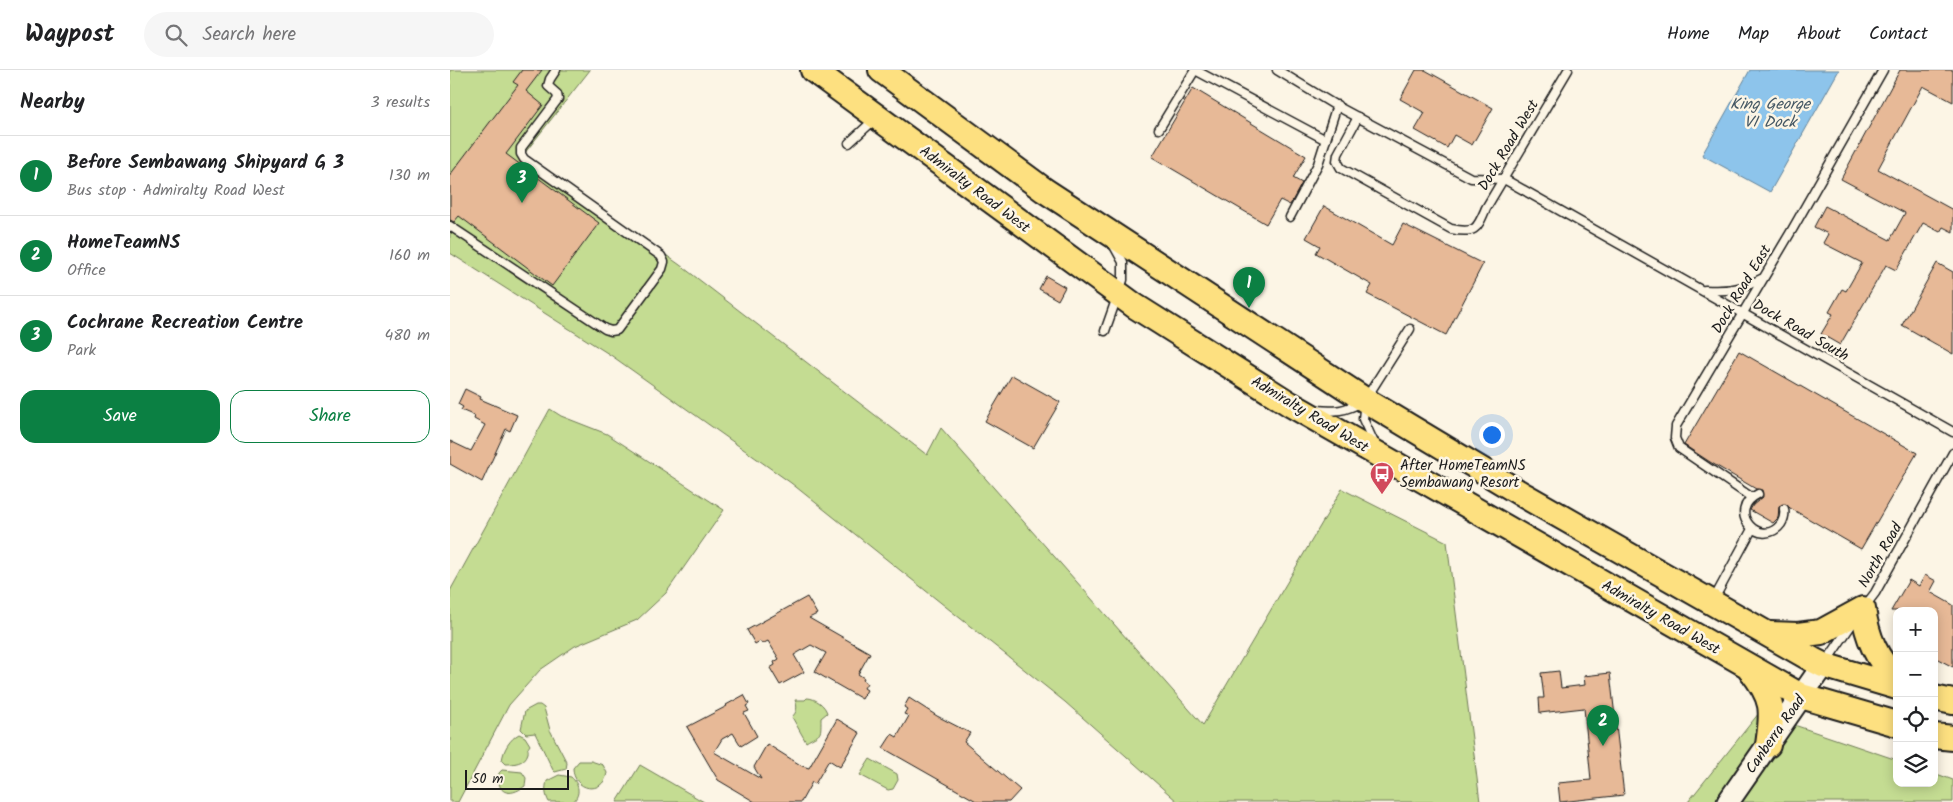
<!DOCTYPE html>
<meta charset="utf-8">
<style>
body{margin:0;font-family:Kalam,sans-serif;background:#f6f6f6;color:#202124}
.controls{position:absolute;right:15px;bottom:15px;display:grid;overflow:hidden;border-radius:10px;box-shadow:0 2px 12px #0003}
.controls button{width:45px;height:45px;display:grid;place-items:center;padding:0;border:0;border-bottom:1px solid #e0e0e0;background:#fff;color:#202124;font:25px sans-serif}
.scale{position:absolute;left:15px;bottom:12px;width:104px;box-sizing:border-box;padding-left:5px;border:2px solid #1c1c1c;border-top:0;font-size:14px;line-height:18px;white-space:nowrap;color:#1c1c1c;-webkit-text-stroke:4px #fcf5e5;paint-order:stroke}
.you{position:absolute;left:1041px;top:364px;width:18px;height:18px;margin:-12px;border:4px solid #fff;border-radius:50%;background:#1a73e8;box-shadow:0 0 0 8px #1a73e833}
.badge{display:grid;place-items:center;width:32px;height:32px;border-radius:50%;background:#0b8043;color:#fff;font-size:16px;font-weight:700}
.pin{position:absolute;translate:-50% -41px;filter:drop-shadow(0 1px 2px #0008)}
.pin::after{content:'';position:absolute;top:26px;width:18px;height:15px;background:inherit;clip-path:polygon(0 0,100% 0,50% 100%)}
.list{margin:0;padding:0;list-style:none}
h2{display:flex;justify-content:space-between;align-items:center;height:65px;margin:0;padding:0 20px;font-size:21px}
h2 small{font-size:16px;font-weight:400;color:#757577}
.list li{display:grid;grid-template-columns:32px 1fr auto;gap:15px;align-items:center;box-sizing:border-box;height:80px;padding:0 20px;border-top:1px solid #e0e0e0}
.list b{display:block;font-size:19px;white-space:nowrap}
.list p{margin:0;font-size:16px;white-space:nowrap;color:#757577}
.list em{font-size:16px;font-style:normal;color:#757577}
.actions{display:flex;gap:10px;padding:15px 20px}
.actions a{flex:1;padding:11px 0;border:1px solid #0b8043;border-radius:15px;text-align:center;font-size:18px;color:#0b8043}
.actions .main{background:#0b8043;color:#fff}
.icon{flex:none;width:28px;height:28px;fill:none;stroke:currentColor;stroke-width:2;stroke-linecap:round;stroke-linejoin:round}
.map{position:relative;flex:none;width:1503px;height:732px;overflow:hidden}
header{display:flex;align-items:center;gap:30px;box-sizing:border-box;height:70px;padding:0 25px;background:#fff;border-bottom:1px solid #e0e0e0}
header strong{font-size:24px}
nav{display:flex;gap:28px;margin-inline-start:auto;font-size:18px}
.search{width:350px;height:45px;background:#f6f6f6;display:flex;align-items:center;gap:12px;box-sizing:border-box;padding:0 18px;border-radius:28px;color:#757577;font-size:19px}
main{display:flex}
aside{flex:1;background:#fff}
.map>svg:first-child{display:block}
</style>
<header>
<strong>Waypost</strong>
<div class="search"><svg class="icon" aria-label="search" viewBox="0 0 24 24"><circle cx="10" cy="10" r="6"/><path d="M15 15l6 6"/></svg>Search here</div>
<nav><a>Home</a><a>Map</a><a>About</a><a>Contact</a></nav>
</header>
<main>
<aside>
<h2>Nearby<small>3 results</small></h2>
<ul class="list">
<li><span class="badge">1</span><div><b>Before Sembawang Shipyard G 3</b><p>Bus stop · Admiralty Road West</p></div><em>130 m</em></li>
<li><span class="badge">2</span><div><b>HomeTeamNS</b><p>Office</p></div><em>160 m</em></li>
<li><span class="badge">3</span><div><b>Cochrane Recreation Centre</b><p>Park</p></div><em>480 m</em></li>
</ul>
<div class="actions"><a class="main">Save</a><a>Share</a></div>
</aside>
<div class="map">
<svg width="1503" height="732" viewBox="0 0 1503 732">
<rect width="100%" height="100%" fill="#fcf5e5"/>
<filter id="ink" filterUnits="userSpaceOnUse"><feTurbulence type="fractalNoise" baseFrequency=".02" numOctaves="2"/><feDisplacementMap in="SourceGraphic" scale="10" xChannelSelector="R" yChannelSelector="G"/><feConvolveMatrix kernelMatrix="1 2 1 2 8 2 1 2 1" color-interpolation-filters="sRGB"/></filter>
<g filter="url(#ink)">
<!-- green -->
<g fill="#c4dc92" stroke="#707c57">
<polygon points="0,0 140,0 74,84 230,195 477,385 491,358 753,655 892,419 997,472 1030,732 728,732 615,632 341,413 162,286 0,183"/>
<polygon points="100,339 111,346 157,364 274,440 216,523 187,550 125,576 90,600 59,635 8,732 0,732 0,521"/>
<path d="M 357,628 C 365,628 375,635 377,643 L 371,648 C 371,668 371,663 356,672 L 342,647 C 347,642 348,637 345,630 L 355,630 Z"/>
<polygon points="86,635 90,635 94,638 100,660 117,693 116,699 105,702 103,700 85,663 76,664 71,659 75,641"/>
<polygon points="1309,643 1447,690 1447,713 1484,713 1484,703 1503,710 1503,732 1238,732"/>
<path d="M 69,664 L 75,667 L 80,675 C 75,683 79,675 78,683 C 75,694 63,694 55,694 L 52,691 C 53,680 60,669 69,664 Z"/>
<polygon points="420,689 447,704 448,710 443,719 438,720 410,705"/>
<path d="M 129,691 L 141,691 L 153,695 L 157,703 C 153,726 123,721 123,698 Z"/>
<polygon points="190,695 254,732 167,732"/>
<path d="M 52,700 L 72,702 L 76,708 L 75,716 C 59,728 46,723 49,703 Z"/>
<path d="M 109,705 L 121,707 C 129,714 131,724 123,732 L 99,732 C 95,725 95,718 97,711 Z"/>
</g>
<!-- water -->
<polygon fill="#8dc4eb" stroke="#608198" points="1300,0 1389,0 1320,122 1252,85"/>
<!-- building -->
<g fill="#e7b997" stroke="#1c1c1c">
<polygon points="72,0 92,0 76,21 93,35 56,84 149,153 102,216 9,146 4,152 0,150 0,105 68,15 63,12"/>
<polygon points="966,0 975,0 1043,38 1022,75 1004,65 997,78 965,60 975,43 950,29"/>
<polygon points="1450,0 1503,0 1503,32 1473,16 1428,99 1503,140 1503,162 1493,157 1490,162 1473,153 1446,200 1436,195 1390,275 1371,264 1383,244 1379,242 1392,219 1396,221 1412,193 1373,173 1378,164 1364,157 1375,136 1440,170 1455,143 1391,109"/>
<polygon points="743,18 856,86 843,108 852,113 840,135 830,130 816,154 702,87"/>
<polygon points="874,136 942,175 953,154 1033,194 996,265 917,224 922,215 866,183 870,176 856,168"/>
<polygon points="1487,193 1503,202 1503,284 1452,255"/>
<polygon points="596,206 615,217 608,230 589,219"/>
<polygon points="1289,281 1467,383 1411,479 1340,438 1336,434 1329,437 1328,448 1323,453 1300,440 1303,435 1313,427 1312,420 1306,419 1260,392 1234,375"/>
<polygon points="562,305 610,332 583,378 535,351"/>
<polygon points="15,319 31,327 30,329 67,345 60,361 56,359 32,412 0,394 0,371 21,381 35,355 24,349 25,346 11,340 13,337 8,334"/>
<polygon points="1475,505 1486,511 1480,522 1503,535 1503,597 1484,587 1484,541 1441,541 1459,510 1469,516"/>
<polygon points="357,527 367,544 359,548 420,583 408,604 414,608 413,610 417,613 414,618 417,620 412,629 365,602 376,583 361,575 344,585 354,602 330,615 320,598 325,595 324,592 329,589 318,571 312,574 310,571 305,574 297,560"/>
<polygon points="1109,601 1111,618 1135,615 1134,606 1160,603 1174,725 1110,732 1108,713 1141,710 1134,638 1090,643 1089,628 1094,628 1091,603"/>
<polygon points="294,625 299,634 296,636 299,641 294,643 307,666 291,676 283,663 272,669 264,682 311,709 304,697 317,674 352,696 359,698 387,649 410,663 390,697 379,690 365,714 362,712 351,732 305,732 268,710 237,657 277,636 276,635"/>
<polygon points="459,628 487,646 520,663 514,672 570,720 559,732 528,732 433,678 442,664 447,667 459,646 454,644 457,639 454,637"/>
</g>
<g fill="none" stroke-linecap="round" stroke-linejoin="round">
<defs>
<g id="service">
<polyline points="745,0 876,70"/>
<polyline points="827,0 883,34 1021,108 1054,109 1503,362"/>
<path d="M 908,47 L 888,84 L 887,91 L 891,98 L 1001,159 C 1026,164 1027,159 1036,138 L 1118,0"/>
<polyline points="709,59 745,0"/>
<polyline points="399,73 425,49"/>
<polyline points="840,147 868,94 887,35"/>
<polyline points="0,156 155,259 161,261 167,260 212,199 214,192 211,186 74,89 71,84 71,78 108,29 107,24 98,16 100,9 106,0"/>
<path d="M 1255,220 C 1278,221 1290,220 1311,209"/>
<polyline points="655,261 673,210 673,192 663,174"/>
<path d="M 867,340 C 884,342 896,341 911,332"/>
<polyline points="924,373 913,349 915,330 960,259"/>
<path d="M 1308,424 C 1274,441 1311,480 1331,454 C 1334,449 1335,444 1334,439"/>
<polyline points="1301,427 1229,378 1225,368 1226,356 1342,160 1433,0"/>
<polyline points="1263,531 1302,459"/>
<polyline points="1415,536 1425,523 1503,383"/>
<polyline points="1376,592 1402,554"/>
</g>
<polyline id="secondary" points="1278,732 1373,595"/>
<g id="primary">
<polyline points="363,0 685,236 840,334 1351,626 1447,654"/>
<polyline points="431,0 594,120 915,330 1075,426 1363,590 1373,595 1447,617"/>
<path d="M 1319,564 L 1348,565 L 1371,562 L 1413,539 C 1417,567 1426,589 1447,609"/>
<path d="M 1301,600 C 1324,629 1323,640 1318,675"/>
<polyline points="1484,628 1503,632"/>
<polyline points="1484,666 1503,668"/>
</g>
</defs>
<!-- service casing -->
<use href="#service" stroke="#1c1c1c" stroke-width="11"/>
<!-- secondary casing -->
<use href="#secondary" stroke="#1c1c1c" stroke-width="25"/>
<!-- primary casing -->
<use href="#primary" stroke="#1c1c1c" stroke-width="28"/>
<!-- service -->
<use href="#service" stroke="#fcf5e5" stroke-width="8"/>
<!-- secondary -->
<use href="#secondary" stroke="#fcf5e5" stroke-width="21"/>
<!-- primary -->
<use href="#primary" stroke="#fde080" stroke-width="24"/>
</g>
</g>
<!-- icons -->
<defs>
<symbol id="bus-pin" viewBox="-11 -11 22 30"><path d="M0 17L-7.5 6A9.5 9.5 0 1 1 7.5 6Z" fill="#d1495b" stroke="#fcf5e5"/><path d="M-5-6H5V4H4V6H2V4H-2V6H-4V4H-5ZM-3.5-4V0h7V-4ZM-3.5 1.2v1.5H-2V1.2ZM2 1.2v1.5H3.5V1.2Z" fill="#fff"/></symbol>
</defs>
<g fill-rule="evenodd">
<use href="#bus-pin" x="918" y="390" width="28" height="38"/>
</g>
<g text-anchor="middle" stroke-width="5" stroke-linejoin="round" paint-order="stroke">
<!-- street labels -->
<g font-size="15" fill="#1c1c1c" stroke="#fcf5e5">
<text transform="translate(1058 75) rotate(-59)" y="5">Dock Road West</text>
<text transform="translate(525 119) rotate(37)" y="5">Admiralty Road West</text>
<text transform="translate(1291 219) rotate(-59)" y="5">Dock Road East</text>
<text transform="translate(1351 260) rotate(30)" y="5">Dock Road South</text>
<text transform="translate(860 344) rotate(31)" y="5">Admiralty Road West</text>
<text transform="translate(1430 485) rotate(-60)" y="5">North Road</text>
<text transform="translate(1211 547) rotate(30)" y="5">Admiralty Road West</text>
<text transform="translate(1325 664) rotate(-55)" y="5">Canberra Road</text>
</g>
<!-- poi labels -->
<g font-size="15" fill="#1c1c1c" stroke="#fcf5e5" text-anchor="start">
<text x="950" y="400">After HomeTeamNS<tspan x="950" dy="17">Sembawang Resort</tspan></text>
</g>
<!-- water labels -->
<g font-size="16" font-style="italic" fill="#445764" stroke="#fcf5e5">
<text x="1320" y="39">King George<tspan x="1320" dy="18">VI Dock</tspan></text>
</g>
</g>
</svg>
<div class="controls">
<button>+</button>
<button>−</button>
<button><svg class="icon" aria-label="locate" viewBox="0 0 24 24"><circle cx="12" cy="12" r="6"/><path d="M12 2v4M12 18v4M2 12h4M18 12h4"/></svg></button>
<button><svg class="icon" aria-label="layers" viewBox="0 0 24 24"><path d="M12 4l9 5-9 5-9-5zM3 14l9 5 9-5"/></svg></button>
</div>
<div class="scale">50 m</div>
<div class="you"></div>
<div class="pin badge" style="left:799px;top:238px">1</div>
<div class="pin badge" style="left:1153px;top:676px">2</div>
<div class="pin badge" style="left:72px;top:133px">3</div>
</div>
</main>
